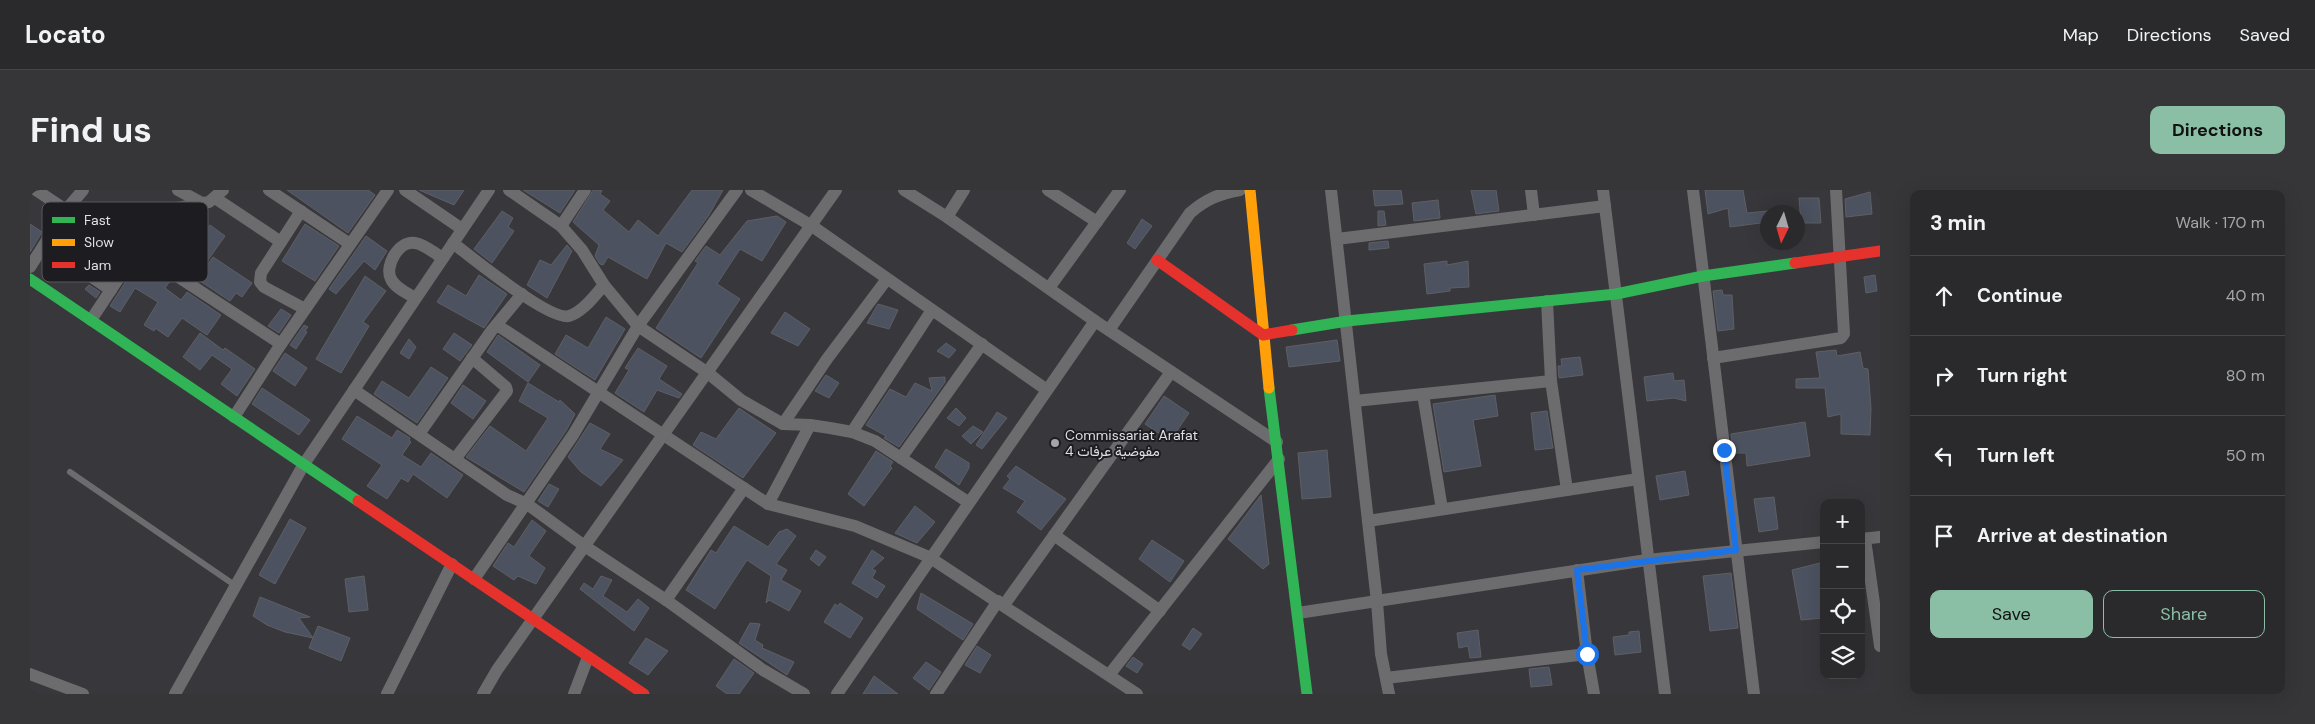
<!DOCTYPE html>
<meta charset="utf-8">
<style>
body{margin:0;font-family:"DM Sans",Vazirmatn,sans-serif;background:#363639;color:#f1f3f6}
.controls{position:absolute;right:15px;bottom:15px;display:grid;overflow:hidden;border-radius:10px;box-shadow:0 5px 20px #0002}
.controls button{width:45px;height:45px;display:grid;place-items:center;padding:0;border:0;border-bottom:1px solid #464649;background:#2a2a2d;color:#f1f3f6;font:25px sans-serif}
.compass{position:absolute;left:1730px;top:15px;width:45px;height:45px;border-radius:50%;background:#2a2a2d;box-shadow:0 5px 20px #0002;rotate:185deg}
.stop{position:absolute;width:15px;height:15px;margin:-11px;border:4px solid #1a73e8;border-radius:50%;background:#fff}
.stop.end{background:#1a73e8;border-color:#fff;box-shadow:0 1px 5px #0008}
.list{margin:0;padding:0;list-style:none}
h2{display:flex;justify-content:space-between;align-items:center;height:65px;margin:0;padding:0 20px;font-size:21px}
h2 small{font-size:16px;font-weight:400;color:#a5a7aa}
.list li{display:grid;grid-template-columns:32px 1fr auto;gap:15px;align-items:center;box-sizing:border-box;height:80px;padding:0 20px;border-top:1px solid #464649}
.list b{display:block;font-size:19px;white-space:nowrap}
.list em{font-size:16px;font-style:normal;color:#a5a7aa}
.actions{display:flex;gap:10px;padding:15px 20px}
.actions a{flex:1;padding:11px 0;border:1px solid #8abfa5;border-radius:10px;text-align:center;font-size:18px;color:#8abfa5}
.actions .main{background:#8abfa5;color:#111}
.icon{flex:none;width:28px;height:28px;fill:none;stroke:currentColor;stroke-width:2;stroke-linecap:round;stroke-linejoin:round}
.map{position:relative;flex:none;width:1850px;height:504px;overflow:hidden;border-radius:10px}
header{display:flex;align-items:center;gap:30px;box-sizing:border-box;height:70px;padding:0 25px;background:#2a2a2d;border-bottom:1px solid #464649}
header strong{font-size:24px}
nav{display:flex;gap:28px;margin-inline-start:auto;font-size:18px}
.intro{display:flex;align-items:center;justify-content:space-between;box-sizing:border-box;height:120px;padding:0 30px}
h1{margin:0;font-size:35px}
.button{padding:12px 22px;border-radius:10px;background:#8abfa5;color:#111;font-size:18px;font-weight:700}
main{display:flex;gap:30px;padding:0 30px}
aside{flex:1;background:#2a2a2d;border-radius:10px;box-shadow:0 5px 20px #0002}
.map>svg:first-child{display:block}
</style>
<header>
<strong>Locato</strong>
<nav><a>Map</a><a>Directions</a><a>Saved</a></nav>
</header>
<div class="intro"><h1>Find us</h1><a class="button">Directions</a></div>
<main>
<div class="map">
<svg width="1850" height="504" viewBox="0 0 1850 504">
<rect width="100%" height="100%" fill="#38383c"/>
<!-- building -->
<g fill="#4d5261" stroke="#5e5f63">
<polygon points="257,0 338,0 345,5 318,43"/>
<polygon points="389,0 434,0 424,15"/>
<polygon points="493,0 545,0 530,23"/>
<polygon points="563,0 572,0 570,4 580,11 573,20 599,42 608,30 628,46 662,0 693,0 679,25 652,62 636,53 617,89 578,67 573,75 570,74 565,66 569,55 543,32"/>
<polygon points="1343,0 1371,0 1373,14 1345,16"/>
<polygon points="1441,0 1466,0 1469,21 1446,24"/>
<polygon points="1675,0 1713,0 1717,23 1738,21 1738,32 1700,37 1698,18 1678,24"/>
<polygon points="1840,2 1842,24 1816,27 1815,9"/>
<polygon points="1769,8 1789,8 1791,33 1771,33"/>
<polygon points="1408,10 1410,28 1384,31 1382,13"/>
<polygon points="472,21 483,28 478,37 484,41 462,73 444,59"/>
<polygon points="1348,21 1354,21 1356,35 1348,36"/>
<polygon points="747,26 756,32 732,71 710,59 687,94 710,109 671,168 626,138 668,73 665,71 676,56 690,65 717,31"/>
<polygon points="1112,29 1122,36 1105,59 1097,53"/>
<polygon points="0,34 12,42 0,62"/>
<polygon points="275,34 309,56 285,91 252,71"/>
<polygon points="180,35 195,46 178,70 163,60"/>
<polygon points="336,46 357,61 345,80 334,71 306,104 299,99"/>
<polygon points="1358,51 1359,58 1339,60 1339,53"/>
<polygon points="537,55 542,61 517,108 497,95 510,70 521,75"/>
<polygon points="183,67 222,93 212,107 206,103 200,111 167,89"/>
<polygon points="109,71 140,91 135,98 151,110 157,102 191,125 177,145 152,128 138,147 125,138 124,141 114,135 128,112 105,98 90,122 80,116"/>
<polygon points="1417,71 1417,75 1438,71 1439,97 1420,98 1420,101 1397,104 1394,74"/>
<polygon points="449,85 477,104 454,138 407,112 418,95 436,106"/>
<polygon points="1845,85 1847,101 1836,103 1834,87"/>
<polygon points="335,86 356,101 333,132 339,136 311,183 286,169"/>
<polygon points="59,95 70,102 66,108 55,99"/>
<polygon points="1692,100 1693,105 1702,105 1704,139 1688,141 1683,101"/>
<polygon points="848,114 868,120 859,139 837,133"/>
<polygon points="251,119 261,125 249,143 238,136"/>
<polygon points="755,122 780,139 768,156 741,143"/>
<polygon points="576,127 595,139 565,190 525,164 536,145 558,158"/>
<polygon points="274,135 278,137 275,141 277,142 266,159 260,155"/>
<polygon points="170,143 193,160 195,158 225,179 207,206 191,194 202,179 182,165 170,180 153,167"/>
<polygon points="424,143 442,155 430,171 413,159"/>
<polygon points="468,145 510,175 498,192 457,162"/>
<polygon points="379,149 386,157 379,169 370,163"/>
<polygon points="1307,150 1310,171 1259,177 1256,157"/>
<polygon points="916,153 926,160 919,168 907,161"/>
<polygon points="608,158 637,176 629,189 652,204 649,208 627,200 614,222 585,203 599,180 595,178"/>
<polygon points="1806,160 1807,166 1830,162 1833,178 1838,179 1841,218 1840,245 1811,244 1811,224 1798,227 1795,198 1766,198 1766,189 1790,188 1786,162"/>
<polygon points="255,163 277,178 265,196 243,181"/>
<polygon points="1550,167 1553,185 1529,188 1528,176 1532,176 1531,169"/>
<polygon points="401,177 418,188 387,233 344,204 352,191 379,208"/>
<polygon points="1643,183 1644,191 1654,190 1656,211 1644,208 1617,211 1614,187"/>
<polygon points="796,185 809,193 799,208 785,201"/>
<polygon points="915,187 915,192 869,257 854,248 856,246 836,235 860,199 876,207 885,193 902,201 899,188"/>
<polygon points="498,193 529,212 530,210 545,224 536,241 494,302 436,267 460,236 496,261 518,228 489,211"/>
<polygon points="433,195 456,211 443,229 421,213"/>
<polygon points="232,198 280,230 269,245 222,214"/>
<polygon points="1465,205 1468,226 1443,230 1451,276 1414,282 1403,214"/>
<polygon points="1134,206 1159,223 1140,251 1115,234"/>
<polygon points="709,218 746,243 713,288 663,255 671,242 686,249"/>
<polygon points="926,218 936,228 929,236 917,228"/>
<polygon points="1517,221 1523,258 1505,260 1501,223"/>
<polygon points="967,222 977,228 952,259 946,255"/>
<polygon points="327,226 362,248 367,240 380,248 379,250 381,252 372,265 391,277 401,263 433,285 417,308 383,284 378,292 371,288 357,309 337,296 352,275 312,249"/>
<polygon points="1775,232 1780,266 1717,276 1716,263 1703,263 1701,244"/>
<polygon points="560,233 580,244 570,259 593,270 571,296 551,282 538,267"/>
<polygon points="943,236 953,242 941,254 932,246"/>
<polygon points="916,259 939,273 939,278 929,295 905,277"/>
<polygon points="1297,260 1301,307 1272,309 1268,263"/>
<polygon points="846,261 863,272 860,276 862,278 834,316 818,304"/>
<polygon points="986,276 1036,309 1011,340 987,322 995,311 973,298 980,289 977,286"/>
<polygon points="1655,281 1659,305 1630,310 1626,286"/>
<polygon points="519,294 529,299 518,317 508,311"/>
<polygon points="1231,305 1239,374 1233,379 1198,349"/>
<polygon points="1744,307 1748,339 1729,342 1724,309"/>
<polygon points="885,316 905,332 887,353 865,343"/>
<polygon points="260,329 276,338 245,394 229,385"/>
<polygon points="502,330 516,341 499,366 515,378 506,394 488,386 484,390 463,376 478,353 484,357"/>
<polygon points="704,336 738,357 749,342 757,339 766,346 746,374 757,380 751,390 771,401 759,421 739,410 736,413 741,386 717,370 685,419 656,400 681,360 686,363"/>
<polygon points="1122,350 1154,371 1140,392 1109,369"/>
<polygon points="786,360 796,367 789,376 780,369"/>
<polygon points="842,360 854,368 842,379 846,381 842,388 855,396 847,408 822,393"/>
<polygon points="1794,372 1794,428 1771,430 1762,380"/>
<polygon points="1701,383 1708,438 1680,441 1673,386"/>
<polygon points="334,386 338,420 319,422 315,389"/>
<polygon points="571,386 582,390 573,406 597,422 608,409 619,418 604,441 550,399 554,393 563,399"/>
<polygon points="891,403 943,434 933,450 887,419"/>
<polygon points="230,407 280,427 269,428 283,448 288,436 320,448 311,471 279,458 283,448 255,442 237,435 223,426"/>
<polygon points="810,413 833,428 820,448 794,432 805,414 808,416"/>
<polygon points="720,433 730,434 725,450 733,455 732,458 764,472 757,485 709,453"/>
<polygon points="1163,438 1172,444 1160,460 1152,455"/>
<polygon points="1448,440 1451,467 1440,468 1438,456 1429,458 1427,443"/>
<polygon points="1609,441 1611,462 1585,465 1583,447 1599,445 1599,442"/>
<polygon points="616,448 638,461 618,485 599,473"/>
<polygon points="947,456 961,465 950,483 935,475"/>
<polygon points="1103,467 1113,474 1107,483 1096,476"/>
<polygon points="704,469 724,483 709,504 697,504 686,496"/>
<polygon points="896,472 911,482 899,500 883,488"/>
<polygon points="1519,477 1522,495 1501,497 1499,479"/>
<polygon points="844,486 868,504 833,504"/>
</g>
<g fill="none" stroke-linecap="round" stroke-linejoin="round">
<!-- lane -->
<polyline stroke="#6c6b6d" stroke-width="6" points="40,282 206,396"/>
<!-- street -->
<g stroke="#6c6b6d" stroke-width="12">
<polyline points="6,0 36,20"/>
<polyline points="148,0 172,13"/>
<polyline points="239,0 320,54"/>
<polyline points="375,0 432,39"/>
<polyline points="479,0 531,36 552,60 574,95 608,136 678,183 711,210 753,234 780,235 800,238 822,242 845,251 938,312"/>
<polyline points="721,0 782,36 1017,200"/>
<polyline points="874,0 917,27 1065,131 1247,252"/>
<polyline points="1018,0 1067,32"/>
<polyline points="1301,0 1347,412 1351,464 1359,504"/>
<polyline points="1501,0 1504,25"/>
<polyline points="1573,0 1635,504"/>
<polyline points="1663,0 1724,504"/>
<polyline points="185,8 251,52"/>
<polyline points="271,21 231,83 230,92 234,97 275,119"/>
<polyline points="917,27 934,0"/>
<polyline points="531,36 555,0"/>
<polyline points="1307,49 1575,16"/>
<path d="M 423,53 C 441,67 520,131 539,126 C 553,122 565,105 574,95"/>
<polyline points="15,55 81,100"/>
<polyline points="107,60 251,154"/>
<polyline points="0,77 36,20 53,0"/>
<polyline points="1019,98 1090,0"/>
<path d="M 385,108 C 377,103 365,98 361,89 C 354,76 369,50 385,53 C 394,54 404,63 413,68"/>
<polyline points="1517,111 1521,191 1537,300"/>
<polyline points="61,130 131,24 137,20 179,12 193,0"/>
<polyline points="467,135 738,314 825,336 899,367 1107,504"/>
<path d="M 1079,140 L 1160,23 C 1176,9 1189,4 1210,0"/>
<polyline points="1683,168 1811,148 1814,144 1806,0"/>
<polyline points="324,200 477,305 497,314 556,357 636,410 733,480 774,504"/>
<polyline points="1393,204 1412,319"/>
<polyline points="1325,211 1521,191"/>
<polyline points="204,227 251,154 358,0"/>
<polyline points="753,234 797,169 857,89"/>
<polyline points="822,242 902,120"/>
<polyline points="389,244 462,140 492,104"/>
<polyline points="871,268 952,154"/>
<polyline points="425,269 477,201 476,197 442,168"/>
<polyline points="738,314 780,235"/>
<polyline points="1338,331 1608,289"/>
<polyline points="1024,345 1130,421"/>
<polyline points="1831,349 1850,347"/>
<polyline points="1835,349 1850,456"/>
<polyline points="1547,380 1557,464 1564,504"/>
<polyline points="444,389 543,245 608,136 707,0"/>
<polyline points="636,410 714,298"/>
<polyline points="974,415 1141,182"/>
<polyline points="1268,423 1617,370 1794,352"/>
<polyline points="0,484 53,504"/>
<polyline points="1079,485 1249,269"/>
<polyline points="1356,488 1557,464"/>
<polyline points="145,504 274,274 459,0"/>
<polyline points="357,504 422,374"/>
<polyline points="453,504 467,480 806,0"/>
<polyline points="544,504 558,467"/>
<polyline points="807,504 1065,131"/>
<polyline points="906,504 968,411"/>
</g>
<!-- fast -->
<g stroke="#30b455" stroke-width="11">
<polyline points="0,89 328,311"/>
<polyline points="1262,140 1317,131 1586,104 1673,86 1765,73"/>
<polyline points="1239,198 1277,504"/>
</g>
<!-- slow -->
<polyline stroke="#ff9f0a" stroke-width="11" points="1220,0 1239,198"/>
<!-- jam -->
<g stroke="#e5322d" stroke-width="11">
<polyline points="1127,70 1233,145 1262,140"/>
<polyline points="1765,73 1850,61"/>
<polyline points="328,311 614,504"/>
</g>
</g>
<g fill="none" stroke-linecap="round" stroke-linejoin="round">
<!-- route -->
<polyline stroke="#1a73e8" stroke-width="6" points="1557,464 1547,380 1706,360 1694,260"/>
</g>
<!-- markers -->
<circle fill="#a5a5a9" stroke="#1d1d21" stroke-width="2" cx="1025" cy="253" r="5"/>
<g text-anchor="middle" stroke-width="4" stroke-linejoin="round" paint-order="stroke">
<!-- poi labels -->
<g font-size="14" fill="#dfdfe4" stroke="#1d1d21" text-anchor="start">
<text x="1035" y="250">Commissariat Arafat<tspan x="1035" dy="16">4 مفوضية عرفات</tspan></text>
</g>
</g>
<!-- legend -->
<rect x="12" y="12" width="166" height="80" rx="8" fill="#1d1d21" stroke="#57575c" stroke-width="1"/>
<rect x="22" y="27" width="23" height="6" fill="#30b455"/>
<rect x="22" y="49" width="23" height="7" fill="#ff9f0a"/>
<rect x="22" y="72" width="23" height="6" fill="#e5322d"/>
<g font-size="14" fill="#dfdfe4">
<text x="54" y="35">Fast</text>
<text x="54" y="57">Slow</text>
<text x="54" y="80">Jam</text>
</g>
</svg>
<div class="controls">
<button>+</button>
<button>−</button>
<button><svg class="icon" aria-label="locate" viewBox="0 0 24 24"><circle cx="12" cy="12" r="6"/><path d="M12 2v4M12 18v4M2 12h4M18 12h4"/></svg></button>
<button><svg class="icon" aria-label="layers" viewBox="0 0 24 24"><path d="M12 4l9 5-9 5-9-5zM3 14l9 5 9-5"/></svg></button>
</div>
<svg class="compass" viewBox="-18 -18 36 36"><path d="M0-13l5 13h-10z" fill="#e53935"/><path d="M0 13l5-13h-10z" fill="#a5a7aa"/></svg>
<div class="stop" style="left:1557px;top:464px"></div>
<div class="stop end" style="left:1694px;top:260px"></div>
</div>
<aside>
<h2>3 min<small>Walk · 170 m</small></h2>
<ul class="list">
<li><svg class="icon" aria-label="ahead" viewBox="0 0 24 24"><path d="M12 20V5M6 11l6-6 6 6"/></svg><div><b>Continue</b></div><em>40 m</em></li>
<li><svg class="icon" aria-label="right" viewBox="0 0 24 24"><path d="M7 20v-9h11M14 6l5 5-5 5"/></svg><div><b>Turn right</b></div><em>80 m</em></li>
<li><svg class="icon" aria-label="left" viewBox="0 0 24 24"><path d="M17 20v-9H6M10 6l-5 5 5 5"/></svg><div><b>Turn left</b></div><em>50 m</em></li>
<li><svg class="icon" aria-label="arrive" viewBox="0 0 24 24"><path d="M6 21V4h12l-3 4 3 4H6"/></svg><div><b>Arrive at destination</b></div></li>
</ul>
<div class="actions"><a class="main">Save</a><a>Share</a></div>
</aside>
</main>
